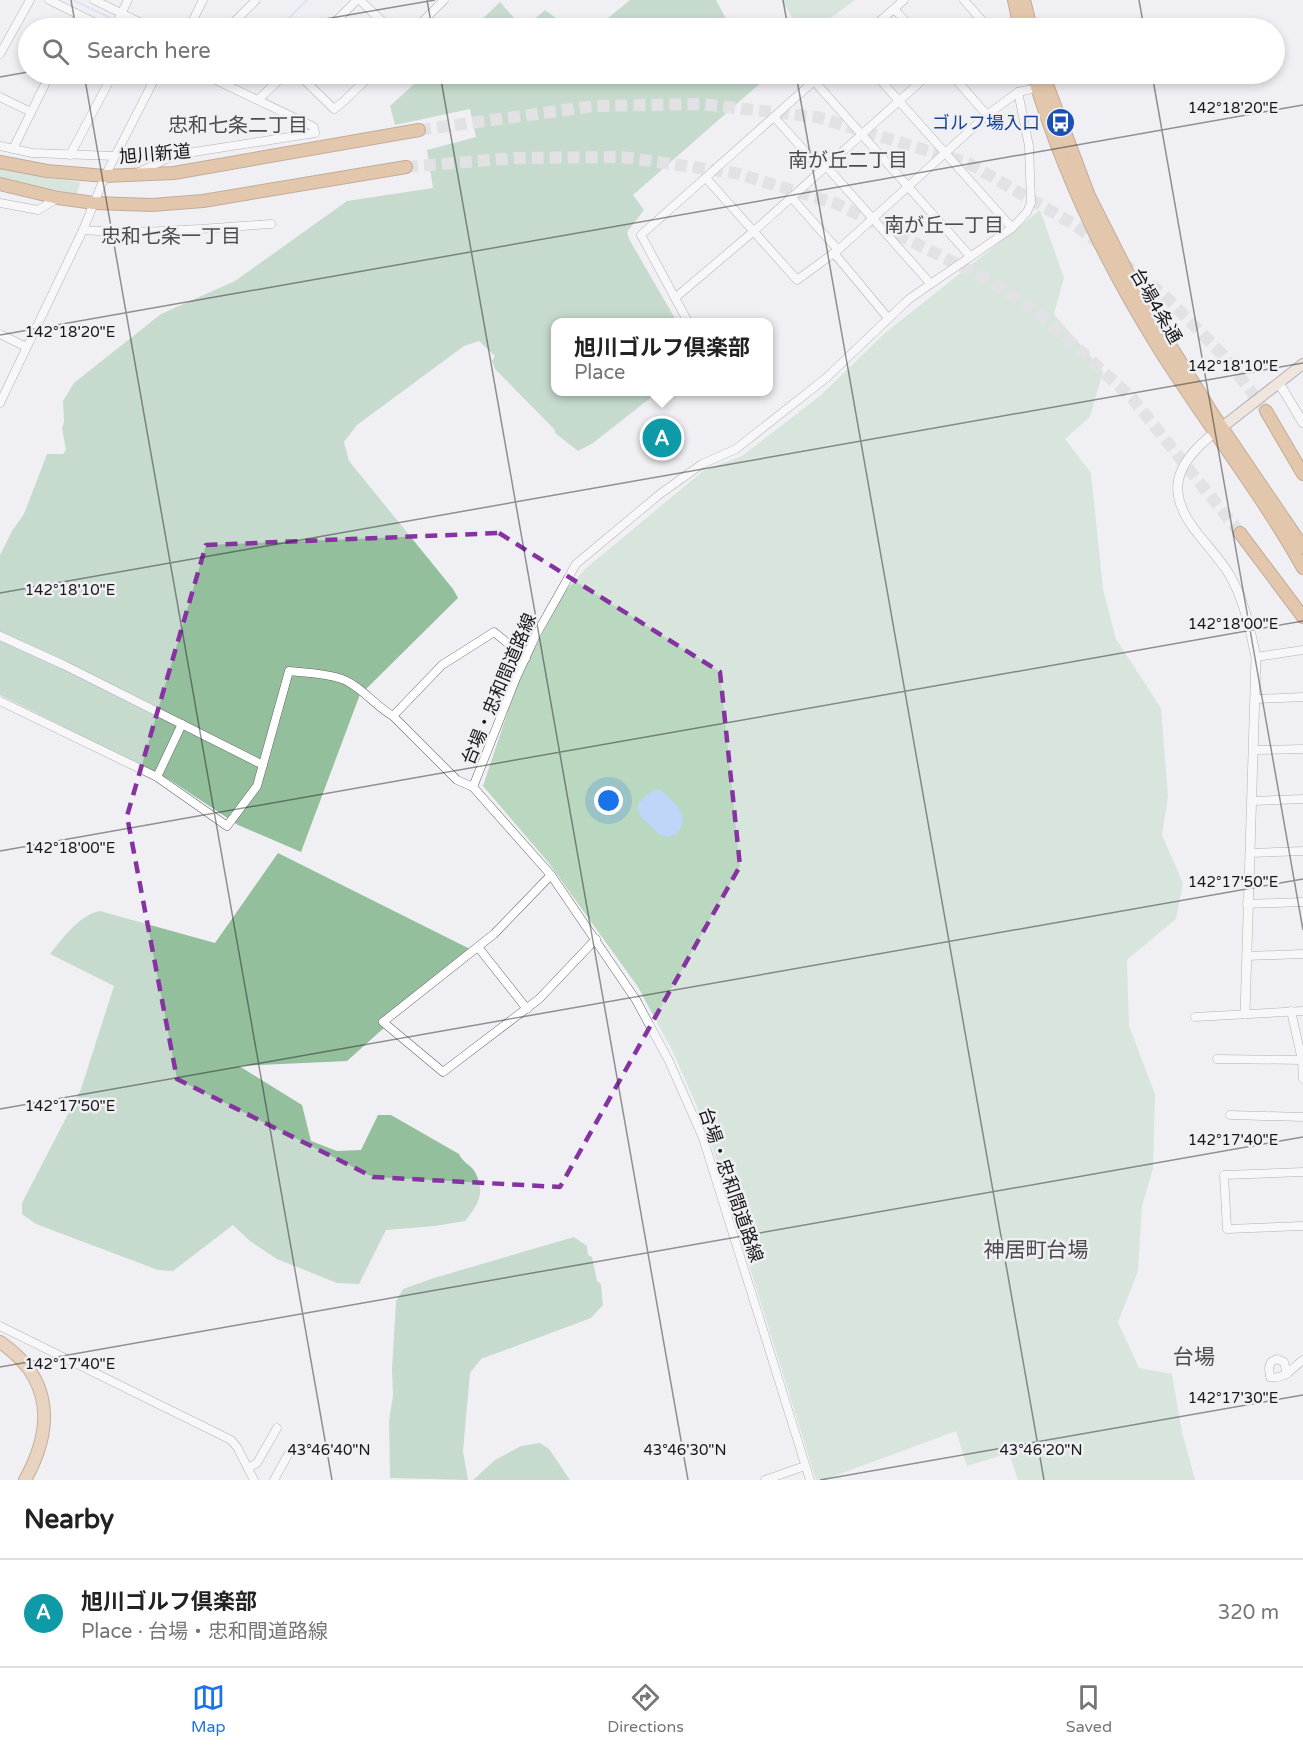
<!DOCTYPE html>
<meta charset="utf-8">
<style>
body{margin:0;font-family:"Varela Round","Noto Sans JP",sans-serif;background:#f2f2f2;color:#222}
.you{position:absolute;left:609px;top:801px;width:21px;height:21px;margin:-15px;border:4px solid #fff;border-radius:50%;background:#1a73e8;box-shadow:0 0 0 9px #1a73e833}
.badge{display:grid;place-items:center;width:39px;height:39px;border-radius:50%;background:#1a73e8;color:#fff;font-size:20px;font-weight:700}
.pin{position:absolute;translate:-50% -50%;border:3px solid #fff;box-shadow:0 2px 6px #0006}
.popup{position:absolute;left:551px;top:318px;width:222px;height:78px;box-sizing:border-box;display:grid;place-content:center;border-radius:12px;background:#fff;filter:drop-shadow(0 2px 4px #0005);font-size:20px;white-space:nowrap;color:#767676}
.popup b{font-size:22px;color:#222}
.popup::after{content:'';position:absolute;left:50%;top:100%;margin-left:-12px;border:12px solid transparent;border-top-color:#fff}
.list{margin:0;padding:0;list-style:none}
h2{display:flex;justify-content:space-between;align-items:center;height:78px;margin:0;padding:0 24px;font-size:26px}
h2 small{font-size:20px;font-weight:400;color:#767676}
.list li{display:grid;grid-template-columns:39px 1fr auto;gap:18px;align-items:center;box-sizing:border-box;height:108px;padding:0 24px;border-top:2px solid #e0e0e0}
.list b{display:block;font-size:22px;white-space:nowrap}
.list p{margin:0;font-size:20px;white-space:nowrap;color:#767676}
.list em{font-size:20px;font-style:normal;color:#767676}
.icon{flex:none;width:33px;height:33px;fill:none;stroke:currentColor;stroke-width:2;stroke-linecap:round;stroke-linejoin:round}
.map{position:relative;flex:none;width:1303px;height:1480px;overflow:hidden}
.search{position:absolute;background:#fff;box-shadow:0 3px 9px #0003;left:18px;right:18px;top:18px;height:66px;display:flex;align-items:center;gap:15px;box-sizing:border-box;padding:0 21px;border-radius:33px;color:#767676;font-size:22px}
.sheet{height:186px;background:#fff}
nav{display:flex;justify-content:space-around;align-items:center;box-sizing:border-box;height:84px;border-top:2px solid #e0e0e0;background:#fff;font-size:16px;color:#767676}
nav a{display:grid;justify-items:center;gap:3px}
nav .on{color:#1a73e8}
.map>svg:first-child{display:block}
</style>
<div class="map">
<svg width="1303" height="1480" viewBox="0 0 1303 1480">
<rect width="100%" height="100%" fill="#f0f0f4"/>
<!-- green -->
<g fill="#bad7c0">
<polygon points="781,0 855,0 817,28 799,28"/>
<polygon points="0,168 48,178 81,182 76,194 0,180"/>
<polygon points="1040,210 1064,278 1054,314 1103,371 1090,417 1065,439 1091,473 1103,589 1116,639 1161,708 1168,797 1162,835 1183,883 1176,919 1127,960 1129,1026 1155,1094 1153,1169 1142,1206 1138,1271 1118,1322 1139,1368 1172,1374 1182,1432 1195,1480 1018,1480 1009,1453 967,1466 956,1431 824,1480 816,1480 707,1130 673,1052 638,987 548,862 483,786 519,678 564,593 585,569 703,471 742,456 821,395 885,333"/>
</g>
<!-- forest -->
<g fill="#93bf9d">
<polygon points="630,0 716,0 731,28 596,28"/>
<polygon points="500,2 523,28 473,28"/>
<polygon points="545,10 569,28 524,28"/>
<polygon points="425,74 760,74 764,80 633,195 644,210 627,232 629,239 677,322 556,322 556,392 658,392 593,443 578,451 555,433 555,430 495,369 492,361 495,356 479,341 464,346 357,425 344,442 349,461 453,589 458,598 366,689 362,689 301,852 238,825 170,780 0,695 0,555 12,531 24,514 47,454 63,454 66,450 62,428 64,422 63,401 74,383 161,314 235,281 347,201 433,188 427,150 476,137 470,109 395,125 390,106"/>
<path d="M 278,853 L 474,951 L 383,1022 L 385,1027 L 347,1061 L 239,1066 L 302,1105 L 311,1141 L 337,1151 L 361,1150 L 378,1115 L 391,1115 L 459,1154 C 462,1162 471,1165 475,1172 C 486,1193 478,1205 465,1221 L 435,1226 L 386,1230 L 359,1284 L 337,1283 L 277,1259 L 250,1241 L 233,1225 L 173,1271 L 158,1270 L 36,1224 L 22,1214 L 22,1203 L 81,1089 L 114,986 L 50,954 C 63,938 79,915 100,911 L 215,943 Z"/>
<polygon points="574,1237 587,1246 588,1255 592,1257 597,1281 601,1284 603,1305 591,1318 481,1359 470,1373 463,1451 468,1480 390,1478 389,1420 393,1396 392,1369 396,1301 403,1289 434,1278"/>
<polygon points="540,1443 549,1449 570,1480 473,1480 495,1460 521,1446"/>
</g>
<!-- water -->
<path fill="#c0d6f8" d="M 656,790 L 661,790 C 675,805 692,813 677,834 L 668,837 L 660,835 L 641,817 L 638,809 L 638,804 L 650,792 Z"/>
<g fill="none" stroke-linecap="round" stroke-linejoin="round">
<!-- stream -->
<g stroke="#c0d6f8" stroke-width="2">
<polyline points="73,0 115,20"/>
<polyline points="120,23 131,28"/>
<polyline points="279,28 307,0"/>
<polyline points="221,74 227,76 235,74"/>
</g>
<!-- trunk-tunnel -->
<g stroke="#d0d0d3" stroke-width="12" stroke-dasharray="12 6" stroke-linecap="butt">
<polyline points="419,130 594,106 701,104 817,117 968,163 1075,225 1102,246"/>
<polyline points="406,167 515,158 622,157 735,173 837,204 983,277 1040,314 1132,398 1240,533"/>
<polyline points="1122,262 1164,295 1223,355 1266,411"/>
</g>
<defs>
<g id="minor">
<polyline points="49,0 106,28"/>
<polyline points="94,0 152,28"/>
<polyline points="360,0 389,28"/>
<polyline points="964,0 985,24 979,28"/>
<polyline points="894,9 912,28"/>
<polyline points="72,28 78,15"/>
<polyline points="114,28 128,0"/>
<polyline points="189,28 203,0"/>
<polyline points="228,28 256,0"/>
<polyline points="329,28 357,0"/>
<polyline points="416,28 444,0"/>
<polyline points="872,28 904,0"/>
<polyline points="0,54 30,0"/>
<polyline points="298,74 334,109 343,102 372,74"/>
<polyline points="875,74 1012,228"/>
<polyline points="951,74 987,115"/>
<polyline points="814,81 969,255"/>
<polyline points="0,97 31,112"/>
<polyline points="258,100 285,74"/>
<polyline points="774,117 821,169"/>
<polyline points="0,146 32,153 115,156"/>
<polyline points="13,149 50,74"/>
<polyline points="70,155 113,74"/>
<polyline points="826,166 930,283"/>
<polyline points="139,172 175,155 315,133 314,127 203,74"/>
<polyline points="706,178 797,280 838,250 987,115 1018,92 1041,87"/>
<polyline points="791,197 838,250"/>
<polyline points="0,203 38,210 58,198"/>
<path d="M 83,230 C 146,235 209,228 271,224"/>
<polyline points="834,253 888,318"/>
<polyline points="675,298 754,231 929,74"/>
<polyline points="688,322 641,235 822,74"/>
<polyline points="0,334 26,347"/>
<polyline points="0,403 83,230 105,176 157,74"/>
<polyline points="0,636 64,665 263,765"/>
<polyline points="1256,657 1303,650"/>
<polyline points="1256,699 1303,697"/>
<path d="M 0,701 L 157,777 L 227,826 L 257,786 L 289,671 C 306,673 325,673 342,679 C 361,686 375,706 393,716 L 457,780 L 473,787 L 551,875 L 636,1000 L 669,1061 L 703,1138 L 810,1480"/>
<polyline points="393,716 442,665 494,632 526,658"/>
<polyline points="1254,750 1303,749"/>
<polyline points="157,777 182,724"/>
<polyline points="473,787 516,678 536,635 576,564 660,494 702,464 736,449 826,378 909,299 1012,228 1027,212 1031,203 1029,146 1018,92"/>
<polyline points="1252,801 1303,799"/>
<polyline points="1250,853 1303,851"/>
<polyline points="551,875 494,934 383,1022 443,1072 539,999 596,939"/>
<polyline points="1247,904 1303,902"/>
<polyline points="478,947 527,1009"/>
<polyline points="1247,956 1303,954"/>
<polyline points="1291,1011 1302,1060 1303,1079"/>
<polyline points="1195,1017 1303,1011"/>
<polyline points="1217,1059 1303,1060"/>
<polyline points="1230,1115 1303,1117"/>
<polyline points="1303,1172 1224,1175 1227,1229 1303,1226"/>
<polyline points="0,1326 231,1440 237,1447 254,1480"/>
<path d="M 1287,1374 L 1284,1362 L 1277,1359 L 1271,1362 L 1269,1368 L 1270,1377 C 1285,1380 1292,1368 1303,1360"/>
<polyline points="248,1468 257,1463 277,1428"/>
<polyline points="274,1480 289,1453"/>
<polyline points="765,1480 805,1466"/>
</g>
<g id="tertiary">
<polyline points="1279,383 1303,423"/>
<path d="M 1214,433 C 1175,464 1164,492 1198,534 C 1208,547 1220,559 1229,574 C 1244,599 1250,629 1256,657 L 1245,1014"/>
</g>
<polyline id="secondary" points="1216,432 1303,364"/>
<path id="primary" d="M 0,1342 C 53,1378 54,1428 25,1480"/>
<g id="trunk">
<polyline points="1014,0 1020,28"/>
<polyline points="1024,0 1031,28"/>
<path d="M 1033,74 C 1061,169 1105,262 1158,347 C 1204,421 1260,491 1303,568"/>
<polyline points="1043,74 1089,196 1138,293 1212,413 1303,547"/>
<polyline points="0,162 47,171 105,176 174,173 419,130"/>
<polyline points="0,184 58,198 94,203 152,205 203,201 406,167"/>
<polyline points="1266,411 1303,474"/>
<polyline points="1240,533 1303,617"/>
</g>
</defs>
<!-- minor casing -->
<use href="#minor" stroke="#656568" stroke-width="9"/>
<!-- tertiary casing -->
<use href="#tertiary" stroke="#656568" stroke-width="10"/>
<!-- secondary casing -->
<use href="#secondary" stroke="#656568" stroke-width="12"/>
<!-- primary casing -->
<use href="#primary" stroke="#8a5926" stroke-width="14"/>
<!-- trunk casing -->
<use href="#trunk" stroke="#8a5926" stroke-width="14"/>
<!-- minor -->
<use href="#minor" stroke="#fff" stroke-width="8"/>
<!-- tertiary -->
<use href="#tertiary" stroke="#fff" stroke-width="9"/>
<!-- secondary -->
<use href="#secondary" stroke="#eed8c0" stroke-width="10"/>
<!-- primary -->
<use href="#primary" stroke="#ddb081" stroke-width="12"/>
<!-- trunk -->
<use href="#trunk" stroke="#d29657" stroke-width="12"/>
</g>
<!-- marked area -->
<path d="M0 0H1303V1480H0ZM 499,533 L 720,672 L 740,866 L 560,1187 L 373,1177 L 177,1079 L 127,816 L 206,545 Z" fill="#f0f0f4" fill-opacity=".55" fill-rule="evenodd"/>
<path fill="none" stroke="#8633a1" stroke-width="4.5" stroke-dasharray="12 8" stroke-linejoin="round" d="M 499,533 L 720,672 L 740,866 L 560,1187 L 373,1177 L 177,1079 L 127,816 L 206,545 Z"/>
<!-- ticks -->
<path fill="none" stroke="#18181a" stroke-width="1.5" stroke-opacity="0.45" d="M 71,0 L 76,28M 427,0 L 432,28M 783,0 L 788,28M 1139,0 L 1144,28M 273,28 L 435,0M 84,74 L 332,1480M 440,74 L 688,1480M 796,74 L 1044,1480M 1152,74 L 1303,930M 0,77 L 28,72M 0,335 L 1303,105M 0,593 L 1303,363M 0,851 L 1303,621M 0,1109 L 1303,879M 0,1367 L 1303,1137M 820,1480 L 1303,1395"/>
<!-- icons -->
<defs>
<symbol id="bus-disc" viewBox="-11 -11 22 22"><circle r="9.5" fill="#1a4fb4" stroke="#f0f0f4"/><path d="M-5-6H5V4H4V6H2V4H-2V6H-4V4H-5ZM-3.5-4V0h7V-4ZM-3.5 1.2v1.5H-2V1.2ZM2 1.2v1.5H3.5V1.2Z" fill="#fff"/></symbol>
</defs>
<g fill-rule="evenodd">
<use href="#bus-disc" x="1044" y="106" width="33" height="33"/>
</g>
<g text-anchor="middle" stroke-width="5" stroke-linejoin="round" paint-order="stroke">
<!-- transit labels -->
<g font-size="18" fill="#164399" stroke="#f0f0f4" text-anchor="end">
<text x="1040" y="129">ゴルフ場入口</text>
</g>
<!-- street labels -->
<g font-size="18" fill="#18181a" stroke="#f0f0f4">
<text transform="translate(155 154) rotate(-5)" y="6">旭川新道</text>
<text transform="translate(1156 306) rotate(60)" y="6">台場4条通</text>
<text transform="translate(499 689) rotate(-67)" y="6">台場・忠和間道路線</text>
<text transform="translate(731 1185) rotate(71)" y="6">台場・忠和間道路線</text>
</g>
<!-- neighbourhood labels -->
<g font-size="20" fill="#4c4c4f" stroke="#f0f0f4">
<text x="238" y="132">忠和七条二丁目</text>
<text x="848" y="167">南が丘二丁目</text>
<text x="944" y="232">南が丘一丁目</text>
<text x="171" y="243">忠和七条一丁目</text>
</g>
<!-- quarter labels -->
<g font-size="21" fill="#4c4c4f" stroke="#f0f0f4">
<text x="1036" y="1257">神居町台場</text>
<text x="1194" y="1364">台場</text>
</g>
</g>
<g font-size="15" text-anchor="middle" fill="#18181a" stroke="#f0f0f4" stroke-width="5" stroke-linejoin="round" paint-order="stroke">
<text x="1233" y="113">142°18'20"E</text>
<text x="70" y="337">142°18'20"E</text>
<text x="1233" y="371">142°18'10"E</text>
<text x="70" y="595">142°18'10"E</text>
<text x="1233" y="629">142°18'00"E</text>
<text x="70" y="853">142°18'00"E</text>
<text x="1233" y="887">142°17'50"E</text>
<text x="70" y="1111">142°17'50"E</text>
<text x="1233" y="1145">142°17'40"E</text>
<text x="70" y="1369">142°17'40"E</text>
<text x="1233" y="1403">142°17'30"E</text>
<text x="329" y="1455">43°46'40"N</text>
<text x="685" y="1455">43°46'30"N</text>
<text x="1041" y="1455">43°46'20"N</text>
</g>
</svg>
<div class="you"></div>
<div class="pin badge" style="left:662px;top:438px;background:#0f9aa8">A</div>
<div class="popup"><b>旭川ゴルフ倶楽部</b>Place</div>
<div class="search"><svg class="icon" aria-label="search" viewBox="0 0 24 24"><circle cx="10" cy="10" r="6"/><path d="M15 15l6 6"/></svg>Search here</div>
</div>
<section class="sheet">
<h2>Nearby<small></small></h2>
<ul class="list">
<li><span class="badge" style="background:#0f9aa8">A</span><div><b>旭川ゴルフ倶楽部</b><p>Place · 台場・忠和間道路線</p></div><em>320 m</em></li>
</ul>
</section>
<nav>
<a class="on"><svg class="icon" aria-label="map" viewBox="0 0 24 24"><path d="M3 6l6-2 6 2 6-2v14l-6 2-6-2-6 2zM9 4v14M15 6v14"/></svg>Map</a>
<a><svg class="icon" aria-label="directions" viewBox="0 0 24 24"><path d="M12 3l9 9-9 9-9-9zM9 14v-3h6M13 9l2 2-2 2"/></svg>Directions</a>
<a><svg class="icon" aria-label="saved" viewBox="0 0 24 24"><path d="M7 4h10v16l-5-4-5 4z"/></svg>Saved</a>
</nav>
